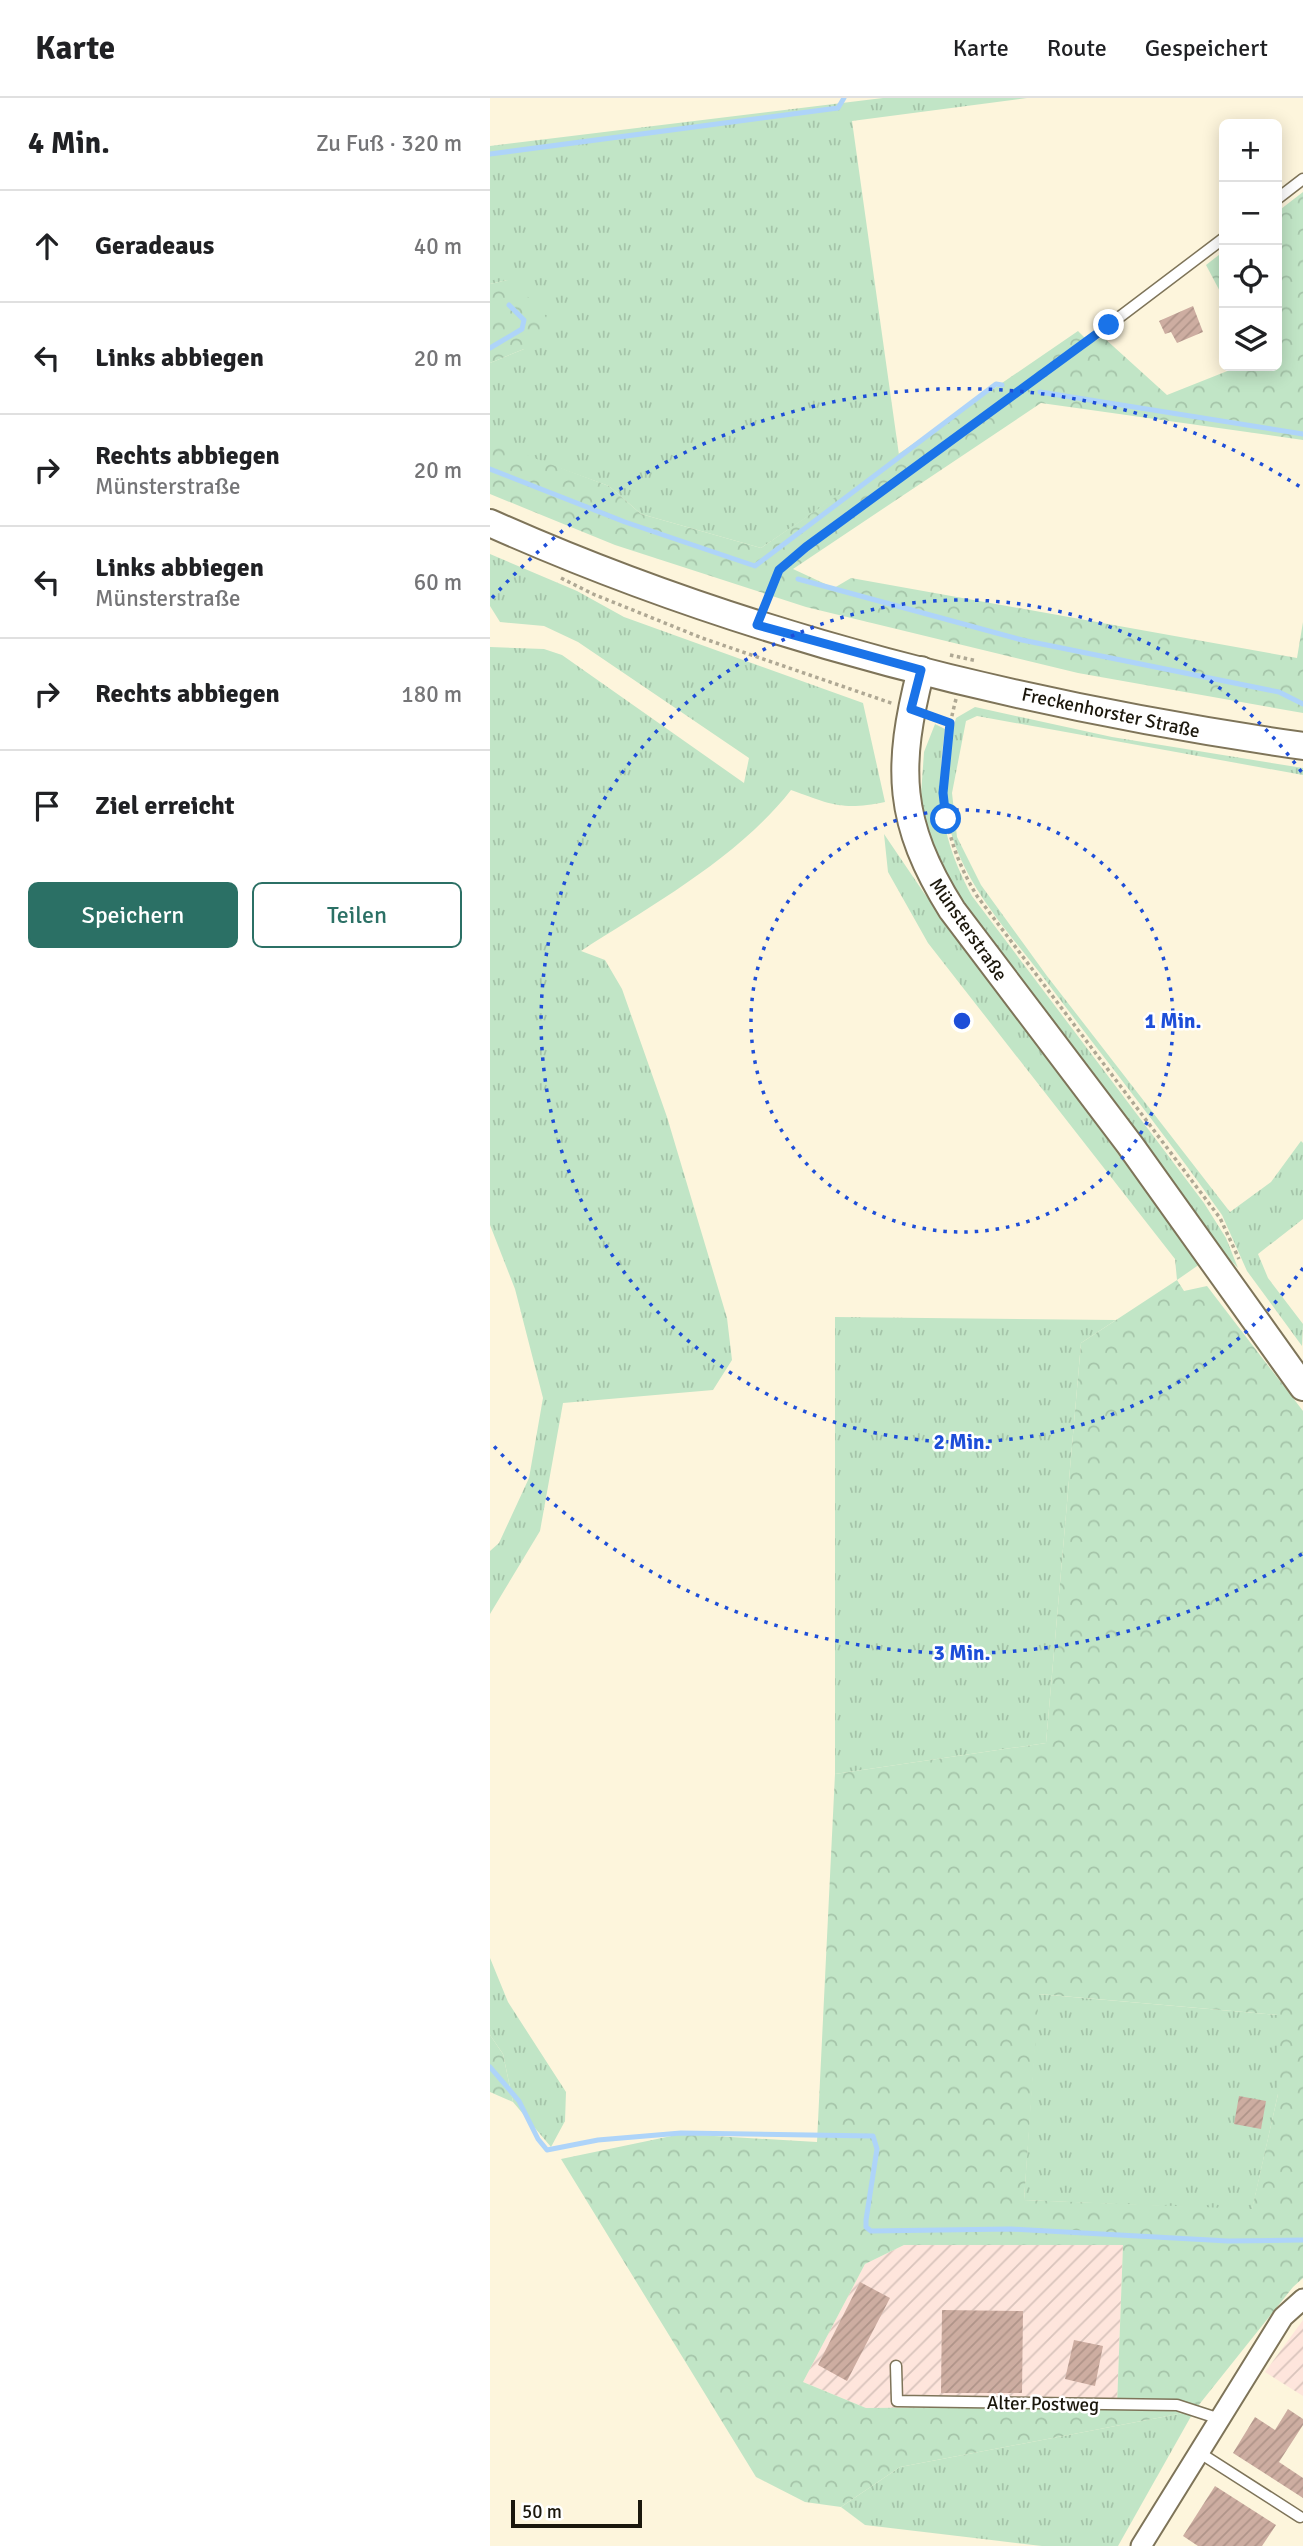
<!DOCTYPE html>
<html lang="de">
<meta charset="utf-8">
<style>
body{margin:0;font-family:Signika,sans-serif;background:#f6f6f6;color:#202124}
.controls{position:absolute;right:21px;top:21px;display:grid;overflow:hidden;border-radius:10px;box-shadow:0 4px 18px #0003}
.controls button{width:63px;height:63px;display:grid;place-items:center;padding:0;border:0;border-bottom:2px solid #e0e0e0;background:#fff;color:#202124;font:35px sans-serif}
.scale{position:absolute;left:21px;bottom:18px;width:131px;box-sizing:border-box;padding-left:7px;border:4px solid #1b170c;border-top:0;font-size:19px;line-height:24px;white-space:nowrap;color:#1b170c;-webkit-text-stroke:5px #fff;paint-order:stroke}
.stop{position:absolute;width:21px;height:21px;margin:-16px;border:5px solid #1a73e8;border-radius:50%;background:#fff}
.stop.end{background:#1a73e8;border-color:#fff;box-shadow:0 2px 7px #0008}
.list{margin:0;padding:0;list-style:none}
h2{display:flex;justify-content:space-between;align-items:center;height:91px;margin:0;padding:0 28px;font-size:30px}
h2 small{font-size:23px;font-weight:400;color:#757577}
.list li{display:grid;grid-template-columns:46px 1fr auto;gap:21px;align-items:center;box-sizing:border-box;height:112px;padding:0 28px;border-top:2px solid #e0e0e0}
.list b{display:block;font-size:26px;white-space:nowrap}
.list p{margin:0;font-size:23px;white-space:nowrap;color:#757577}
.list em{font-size:23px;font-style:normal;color:#757577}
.actions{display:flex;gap:14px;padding:21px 28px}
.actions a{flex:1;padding:16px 0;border:2px solid #2b7065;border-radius:10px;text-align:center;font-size:24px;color:#2b7065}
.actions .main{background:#2b7065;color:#fff}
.icon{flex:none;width:38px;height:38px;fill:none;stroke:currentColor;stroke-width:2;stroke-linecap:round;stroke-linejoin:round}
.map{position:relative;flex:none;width:813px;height:2448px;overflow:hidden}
header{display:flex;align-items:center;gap:42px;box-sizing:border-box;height:98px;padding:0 35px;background:#fff;border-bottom:2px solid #e0e0e0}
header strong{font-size:33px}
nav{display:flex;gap:38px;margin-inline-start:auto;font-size:24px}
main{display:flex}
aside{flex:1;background:#fff}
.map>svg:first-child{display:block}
</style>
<header>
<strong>Karte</strong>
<nav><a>Karte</a><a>Route</a><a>Gespeichert</a></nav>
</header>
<main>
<aside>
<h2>4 Min.<small>Zu Fuß · 320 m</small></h2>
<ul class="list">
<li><svg class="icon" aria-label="ahead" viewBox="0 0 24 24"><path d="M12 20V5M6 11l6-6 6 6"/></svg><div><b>Geradeaus</b></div><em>40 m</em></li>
<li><svg class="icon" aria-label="left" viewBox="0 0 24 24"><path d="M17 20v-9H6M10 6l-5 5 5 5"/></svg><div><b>Links abbiegen</b></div><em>20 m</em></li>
<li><svg class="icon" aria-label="right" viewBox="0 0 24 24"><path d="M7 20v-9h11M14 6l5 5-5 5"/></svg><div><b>Rechts abbiegen</b><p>Münsterstraße</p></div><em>20 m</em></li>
<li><svg class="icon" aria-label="left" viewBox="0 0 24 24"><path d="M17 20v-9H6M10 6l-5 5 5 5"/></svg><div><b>Links abbiegen</b><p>Münsterstraße</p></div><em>60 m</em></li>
<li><svg class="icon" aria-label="right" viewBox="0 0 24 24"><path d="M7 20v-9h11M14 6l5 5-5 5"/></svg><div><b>Rechts abbiegen</b></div><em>180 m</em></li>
<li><svg class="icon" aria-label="arrive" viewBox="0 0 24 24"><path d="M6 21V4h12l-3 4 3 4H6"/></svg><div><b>Ziel erreicht</b></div></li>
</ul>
<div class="actions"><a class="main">Speichern</a><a>Teilen</a></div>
</aside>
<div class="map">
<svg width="813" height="2448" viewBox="0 0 813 2448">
<defs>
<pattern id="industrial-furrows" width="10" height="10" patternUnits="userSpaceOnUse" patternTransform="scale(1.75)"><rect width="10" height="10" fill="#fee5dc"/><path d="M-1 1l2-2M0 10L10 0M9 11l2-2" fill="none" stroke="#d9c4bc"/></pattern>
<pattern id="grass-tufts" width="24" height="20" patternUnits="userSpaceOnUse" patternTransform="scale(1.75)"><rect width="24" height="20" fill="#c1e5c6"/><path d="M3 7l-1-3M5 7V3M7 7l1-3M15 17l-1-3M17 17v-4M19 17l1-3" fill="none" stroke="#a5c4a9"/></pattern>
<pattern id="forest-crowns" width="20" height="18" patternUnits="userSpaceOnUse" patternTransform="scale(1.75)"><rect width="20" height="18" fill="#c1e5c6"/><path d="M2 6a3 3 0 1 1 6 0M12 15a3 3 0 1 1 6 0" fill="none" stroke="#a5c4a9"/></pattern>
<pattern id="building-hatch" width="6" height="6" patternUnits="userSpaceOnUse" patternTransform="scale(1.75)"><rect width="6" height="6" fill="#cdada1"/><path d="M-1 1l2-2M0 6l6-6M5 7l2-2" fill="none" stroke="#af9489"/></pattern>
</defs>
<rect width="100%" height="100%" fill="#fdf5dc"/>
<!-- industrial -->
<g fill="url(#industrial-furrows)">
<polygon points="414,2147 633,2147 627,2308 376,2310 313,2284 375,2166"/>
<polygon points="813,2222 813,2298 775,2274"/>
</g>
<!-- grass -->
<g fill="url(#grass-tufts)">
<polygon points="393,0 537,0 362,23 409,357 271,450 151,416 119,388 0,345 0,265 34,251 17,182 0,186 0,48"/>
<path d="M 0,456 L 87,493 L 134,519 L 373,605 L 395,704 C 352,713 340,706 301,692 C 248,760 162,807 91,853 L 115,862 L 132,891 L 177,1019 L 237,1220 L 242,1262 L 223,1292 L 73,1305 L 50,1433 L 0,1516 L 0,1453 L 9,1445 L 39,1380 L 53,1300 L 25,1191 L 0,1127 L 0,549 L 54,551 L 72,557 L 254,685 L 259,660 L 88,544 L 54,528 L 10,524 L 0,508 Z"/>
<path d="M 485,609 L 622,639 L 813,670 L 813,677 L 487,618 L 476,623 L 462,695 L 467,739 L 491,787 L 557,878 L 740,1114 L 781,1084 L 811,1043 L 813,1045 L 813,1121 L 768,1156 L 778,1180 L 813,1226 L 812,1248 L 757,1173 L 732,1117 C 675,1036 612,958 553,879 C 520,836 480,793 463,741 C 451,704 455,657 466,620 Z"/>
<path d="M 445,626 L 455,631 C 446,697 450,739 482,798 L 714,1105 L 736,1140 L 748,1170 L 718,1139 L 475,813 L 461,788 L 439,740 L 431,697 L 434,654 Z"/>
<polygon points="394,736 434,795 710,1166 687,1182 685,1161 438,845 398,774"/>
<polygon points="345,1219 626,1222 591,1245 556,1645 345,1676"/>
<polygon points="0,1860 18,1904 76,1994 75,2023 61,2049 23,2004 13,1956 0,1937"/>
<polygon points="548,1896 788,1917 788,1996 762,2112 534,2102"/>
<polygon points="704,2313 628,2448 552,2448 375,2427 351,2409 410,2369"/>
</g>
<!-- forest -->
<g fill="url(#forest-crowns)" fill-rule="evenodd">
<polygon points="813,94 813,342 551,305 303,471 344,490 361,480 807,560 813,524 813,615 588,575 316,509 125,447 0,396 0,345 4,345 119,388 151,416 271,450 588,233 600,245 613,239 677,297 750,268 787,268 787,114"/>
<polygon points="734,153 734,201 716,167"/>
<polygon points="17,182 49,208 61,228 34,251 0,265 0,186"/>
<path d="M 687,1182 L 694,1193 L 717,1188 L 813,1313 L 813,2180 L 803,2189 L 704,2313 L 410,2369 L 351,2409 L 315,2404 L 266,2379 L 71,2061 L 191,2036 L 327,2044 L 345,1676 L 556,1645 L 591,1245 ZM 549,1896 L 788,1917 L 788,1996 L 762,2111 L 534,2102 ZM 414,2147 L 633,2147 L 627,2308 L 376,2310 L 313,2284 L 375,2166 Z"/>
<polygon points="0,1937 13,1956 23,2004 0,1994"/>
</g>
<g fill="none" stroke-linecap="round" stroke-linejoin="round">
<!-- stream -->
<g stroke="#aed4f9" stroke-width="5">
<polyline points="0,56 348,10 354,0"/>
<polyline points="0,250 32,231 34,222 19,207"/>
<polyline points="550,294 813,336"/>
<polyline points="0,371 135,424 265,468 506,286 512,287"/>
<polyline points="308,481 532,542 789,594 813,606"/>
<polyline points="0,1969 29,2003 48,2041 57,2052 108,2042 191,2035 383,2038 387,2051 376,2122 376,2129 381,2133 521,2131 738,2143 813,2142"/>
</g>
</g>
<!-- building -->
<g fill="url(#building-hatch)">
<polygon points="703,208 713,234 687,245 681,234 675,236 669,223"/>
<polygon points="749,1998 776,2003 771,2031 744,2026"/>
<polygon points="370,2184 400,2200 357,2283 328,2267"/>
<polygon points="452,2212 533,2213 532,2295 451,2295"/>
<polygon points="584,2242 613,2248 605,2288 575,2281"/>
<polygon points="798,2311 813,2321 813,2327 789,2364 813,2380 813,2400 743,2355 765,2319 785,2332"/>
<polygon points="725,2388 786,2427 772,2448 708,2448 693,2438"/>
</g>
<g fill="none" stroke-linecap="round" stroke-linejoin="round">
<defs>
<g id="service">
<polyline points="787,101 813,81"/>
<polyline points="619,227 734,140"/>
<polyline points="406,2268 407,2303 687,2307 730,2321"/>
<polyline points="710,2355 810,2419"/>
</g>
<polyline id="minor" points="651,2448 793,2219 813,2201"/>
<g id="secondary">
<path d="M 0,425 C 257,540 535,608 813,648"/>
<path d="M 431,572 C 406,670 407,724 462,812 L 640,1047 L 813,1289"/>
</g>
</defs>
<!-- service casing -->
<use href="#service" stroke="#7e7459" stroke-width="13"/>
<!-- minor casing -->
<use href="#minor" stroke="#7e7459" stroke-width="23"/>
<!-- secondary casing -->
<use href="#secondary" stroke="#7e7459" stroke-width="30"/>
<!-- path -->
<g stroke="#afa894" stroke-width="3.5" stroke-dasharray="3.5 3.5" stroke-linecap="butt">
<polyline points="71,480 103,496 212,540 404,606"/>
<polyline points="276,506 289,472 316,449 610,233"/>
<polyline points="460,557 487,563"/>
<path d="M 466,601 C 447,675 447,732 487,798 L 730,1120 L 749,1161"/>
<polyline points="440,619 460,625"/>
</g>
<!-- service -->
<use href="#service" stroke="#fff" stroke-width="10"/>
<!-- minor -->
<use href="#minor" stroke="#fff" stroke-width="19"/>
<!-- secondary -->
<use href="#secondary" stroke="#fff" stroke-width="26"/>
</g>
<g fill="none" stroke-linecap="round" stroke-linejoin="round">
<!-- route -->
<polyline stroke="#1a73e8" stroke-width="9" points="456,721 453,695 460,625 421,611 431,572 267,527 289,472 316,449 619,227"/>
</g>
<!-- distance rings -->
<g fill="none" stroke="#1d4ed8" stroke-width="3.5" stroke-dasharray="3.5 7">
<circle cx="472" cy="923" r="211"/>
<path d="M813 1170A421 421 0 1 1 813 676"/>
<path d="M812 1456A632 632 0 0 1 2 1346M2 500A632 632 0 0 1 812 390"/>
</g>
<g text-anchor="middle" stroke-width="5" stroke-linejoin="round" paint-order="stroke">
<!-- street labels -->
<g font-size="19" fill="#1b170c" stroke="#fff">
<text transform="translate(621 614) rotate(12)" y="7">Freckenhorster Straße</text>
<text transform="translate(479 831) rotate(55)" y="7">Münsterstraße</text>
<text transform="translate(553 2305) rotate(1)" y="7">Alter Postweg</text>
</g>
</g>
<circle cx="472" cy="923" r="10" fill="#1d4ed8" stroke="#fff" stroke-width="3.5"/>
<g font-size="21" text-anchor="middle" font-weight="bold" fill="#1d4ed8" stroke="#fff" stroke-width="5" stroke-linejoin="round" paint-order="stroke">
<text x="683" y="930">1 Min.</text>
<text x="472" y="1351">2 Min.</text>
<text x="472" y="1562">3 Min.</text>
</g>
</svg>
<div class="controls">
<button>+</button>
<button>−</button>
<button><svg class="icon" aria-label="locate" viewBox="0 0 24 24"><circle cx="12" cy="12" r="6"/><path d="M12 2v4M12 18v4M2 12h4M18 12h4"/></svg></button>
<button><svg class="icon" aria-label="layers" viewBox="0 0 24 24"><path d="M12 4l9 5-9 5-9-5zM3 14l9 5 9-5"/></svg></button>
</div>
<div class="scale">50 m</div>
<div class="stop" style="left:456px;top:721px"></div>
<div class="stop end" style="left:619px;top:227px"></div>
</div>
</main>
